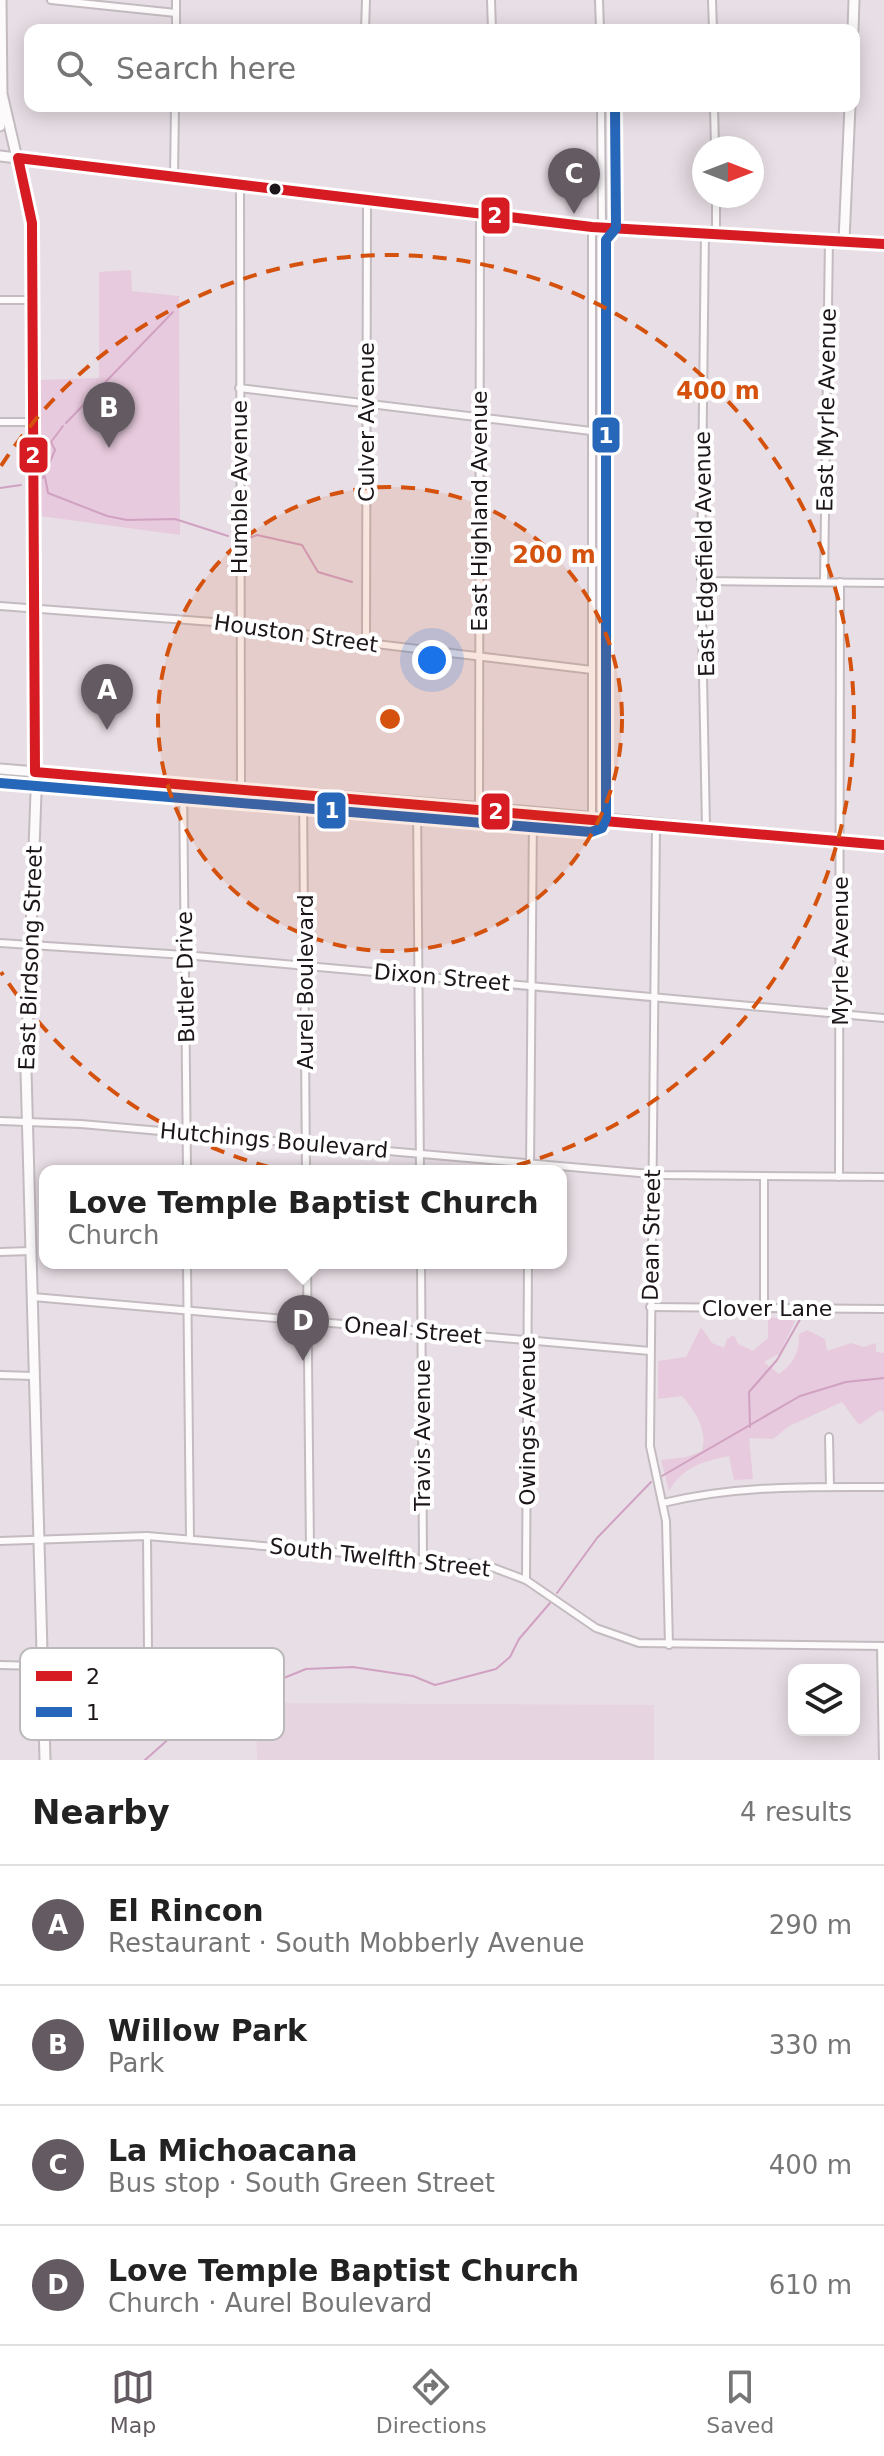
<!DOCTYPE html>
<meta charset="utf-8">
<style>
body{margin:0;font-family:"DejaVu Sans",sans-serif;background:#f6f6f6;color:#222}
.controls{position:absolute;right:24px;bottom:24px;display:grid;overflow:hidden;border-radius:16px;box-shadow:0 4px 20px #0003}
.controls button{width:72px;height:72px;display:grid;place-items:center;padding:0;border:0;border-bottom:2px solid #e0e0e0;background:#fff;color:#222;font:40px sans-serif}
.compass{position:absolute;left:692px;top:136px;width:72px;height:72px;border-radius:50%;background:#fff;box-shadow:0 4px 20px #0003;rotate:90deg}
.you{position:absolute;left:432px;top:660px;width:28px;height:28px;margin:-20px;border:6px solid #fff;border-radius:50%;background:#1a73e8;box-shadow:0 0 0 12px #1a73e833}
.badge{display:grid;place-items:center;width:52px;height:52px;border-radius:50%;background:#635b61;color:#fff;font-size:26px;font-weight:700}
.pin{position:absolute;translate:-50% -66px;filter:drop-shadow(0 2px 4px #0008)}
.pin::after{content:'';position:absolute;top:42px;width:28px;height:24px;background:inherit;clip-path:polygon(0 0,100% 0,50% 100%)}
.popup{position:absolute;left:39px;top:1165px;width:528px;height:104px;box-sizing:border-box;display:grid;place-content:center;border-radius:16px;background:#fff;filter:drop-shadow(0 2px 6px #0005);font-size:26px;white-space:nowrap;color:#767676}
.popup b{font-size:30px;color:#222}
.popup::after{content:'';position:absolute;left:50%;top:100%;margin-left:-16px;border:16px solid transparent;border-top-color:#fff}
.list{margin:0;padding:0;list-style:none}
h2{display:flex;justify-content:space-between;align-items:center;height:104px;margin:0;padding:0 32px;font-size:34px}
h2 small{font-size:26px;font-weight:400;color:#767676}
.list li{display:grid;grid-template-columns:52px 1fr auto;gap:24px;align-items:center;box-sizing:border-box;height:120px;padding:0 32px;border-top:2px solid #e0e0e0}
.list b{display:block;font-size:30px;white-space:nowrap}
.list p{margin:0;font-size:26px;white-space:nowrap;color:#767676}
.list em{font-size:26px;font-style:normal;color:#767676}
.icon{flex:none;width:44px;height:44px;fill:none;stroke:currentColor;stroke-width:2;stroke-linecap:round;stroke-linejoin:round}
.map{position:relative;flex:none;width:884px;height:1760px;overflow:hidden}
.search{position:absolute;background:#fff;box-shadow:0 4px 20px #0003;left:24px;right:24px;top:24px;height:88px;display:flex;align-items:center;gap:20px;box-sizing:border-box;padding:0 28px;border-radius:16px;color:#767676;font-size:30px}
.sheet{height:584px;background:#fff}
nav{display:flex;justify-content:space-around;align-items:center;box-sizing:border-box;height:112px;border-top:2px solid #e0e0e0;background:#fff;font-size:22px;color:#767676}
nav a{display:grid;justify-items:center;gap:4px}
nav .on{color:#635b61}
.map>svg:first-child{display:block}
</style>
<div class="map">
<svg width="884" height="1760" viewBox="0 0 884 1760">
<rect width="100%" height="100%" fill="#e8dee5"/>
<!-- built -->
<polygon fill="#e7d4e1" points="256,1703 654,1705 654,1760 257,1760"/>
<!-- green -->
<g fill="#e7cadd">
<polygon points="131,270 132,291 179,296 180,535 40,516 39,380 99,378 99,272"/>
<path d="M 768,1317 L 795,1321 L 780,1353 L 764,1362 L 779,1374 C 794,1363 799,1353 799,1334 L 807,1330 L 825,1339 L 827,1351 L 851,1343 L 864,1347 L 876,1343 L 876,1352 L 884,1353 L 884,1412 L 880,1410 L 859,1425 L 842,1402 L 789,1426 L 773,1439 L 749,1438 L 753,1479 L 734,1480 L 729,1456 C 704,1461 682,1467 669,1491 L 661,1460 L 687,1457 L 702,1451 C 708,1430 695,1411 682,1396 L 658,1399 L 658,1361 L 686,1357 L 701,1327 L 712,1343 L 724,1348 L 727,1339 L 734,1335 L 738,1344 L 753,1351 L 768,1338 Z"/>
</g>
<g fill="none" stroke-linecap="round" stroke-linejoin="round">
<!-- stream -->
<g stroke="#d1a1c2" stroke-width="2">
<polyline points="66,423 173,312"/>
<polyline points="45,477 48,493 107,516 127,520 175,519 228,536"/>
<polyline points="43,478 55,450 51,442 63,426"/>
<polyline points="0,488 21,485"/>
<polyline points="247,539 257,535 302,545 318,572 352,582"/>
<polyline points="750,1427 749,1392 777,1360 803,1314"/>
<polyline points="662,1476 800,1396 846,1382 884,1378"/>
<polyline points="557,1593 597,1538 651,1482"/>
<polyline points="145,1760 198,1713 306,1669 353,1667 413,1676 435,1685 496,1669 510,1657 519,1639 550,1603"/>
</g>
<defs>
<g id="street">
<polyline points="51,0 176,13"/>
<polyline points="491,0 492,30"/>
<polyline points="599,0 600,30"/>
<polyline points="712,0 713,30"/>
<polyline points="176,30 176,0"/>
<polyline points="365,30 366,0"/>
<polyline points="601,106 602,227"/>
<polyline points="714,106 715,148"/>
<polyline points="174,178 175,106"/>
<polyline points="240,186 241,788"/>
<polyline points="716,196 716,232"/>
<polyline points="592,227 592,818"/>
<polyline points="705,231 701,574 706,828"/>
<polyline points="0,300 32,300"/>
<polyline points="239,388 591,431"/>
<polyline points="0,422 33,422"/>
<polyline points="701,581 884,583"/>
<polyline points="824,581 829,239"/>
<polyline points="0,606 240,624 343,640 592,670"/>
<polyline points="366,643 367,202"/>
<polyline points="183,783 187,1171"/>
<polyline points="303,793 306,1171"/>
<polyline points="417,802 420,1171"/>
<polyline points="479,808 480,215"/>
<polyline points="656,824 650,1446 666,1521 669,1645"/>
<polyline points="0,943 185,955 884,1018"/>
<polyline points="0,1121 81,1124 662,1175 884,1177"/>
<polyline points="530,1171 533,812"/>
<polyline points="764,1177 764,1308"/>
<polyline points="839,1177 840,582"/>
<polyline points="0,1252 31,1251"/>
<polyline points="187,1263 190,1538"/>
<polyline points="307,1263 310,1549"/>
<polyline points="421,1263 423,1559"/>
<polyline points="33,1297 650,1351"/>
<polyline points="650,1307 884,1309"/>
<polyline points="0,1375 34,1376"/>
<polyline points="829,1437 830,1487"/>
<path d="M 663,1503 C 738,1485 808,1487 884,1487"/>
<polyline points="147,1536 148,1651"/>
<polyline points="0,1541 147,1536 486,1565 526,1580 596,1628 639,1643 884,1646"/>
<polyline points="526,1580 528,1263"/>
<polyline points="881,1646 883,1760"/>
<polyline points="0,1665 42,1666"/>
</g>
<g id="secondary">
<polyline points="1,0 2,94 32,223 36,793 26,1071 45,1760"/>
<polyline points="853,30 854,0"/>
<polyline points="0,126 2,106"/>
<polyline points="0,156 592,227 884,244"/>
<polyline points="844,240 850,106"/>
<polyline points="0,769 533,812 884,845"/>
</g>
</defs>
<!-- street casing -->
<use href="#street" stroke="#c3bbc0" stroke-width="10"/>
<!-- secondary casing -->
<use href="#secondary" stroke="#c3bbc0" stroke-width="13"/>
<!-- street -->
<use href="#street" stroke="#fcfafb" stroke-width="6"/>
<!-- secondary -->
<use href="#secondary" stroke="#fcfafb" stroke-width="9"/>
<defs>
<polyline id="bus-1" points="884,244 592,227 18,158 32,223 35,772 884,845"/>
<polyline id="bus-2" points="0,783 591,832 602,828 606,818 606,240 616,228 615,106"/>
</defs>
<!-- bus-1 casing -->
<use href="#bus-1" stroke="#fff" stroke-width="16"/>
<!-- bus-2 casing -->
<use href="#bus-2" stroke="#fff" stroke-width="16"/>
<!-- bus-1 -->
<use href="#bus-1" stroke="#d61b22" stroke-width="10"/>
<!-- bus-2 -->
<use href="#bus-2" stroke="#2767ba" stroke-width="10"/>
</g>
<!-- distance rings -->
<circle cx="390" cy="719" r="232" fill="#d4520d" fill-opacity=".12"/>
<g fill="none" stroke="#d4520d" stroke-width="4" stroke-dasharray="14 10">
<circle cx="390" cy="719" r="232"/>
<path d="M1 466A464 464 0 1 1 1 972"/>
</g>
<!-- markers -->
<circle fill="#1c151a" stroke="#fff" stroke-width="3" cx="275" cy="189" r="7"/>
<g text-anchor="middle" stroke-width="8" stroke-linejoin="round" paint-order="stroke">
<!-- street labels -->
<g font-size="22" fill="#1c151a" stroke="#fff">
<text transform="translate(826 410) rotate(-89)" y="8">East Myrle Avenue</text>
<text transform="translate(366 422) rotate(-90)" y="8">Culver Avenue</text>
<text transform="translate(239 487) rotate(-90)" y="8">Humble Avenue</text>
<text transform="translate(479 511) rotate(-90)" y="8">East Highland Avenue</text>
<text transform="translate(704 554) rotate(-91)" y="8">East Edgefield Avenue</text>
<text transform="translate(296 633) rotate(8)" y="8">Houston Street</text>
<text transform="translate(840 951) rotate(-90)" y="8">Myrle Avenue</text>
<text transform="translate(30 958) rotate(-88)" y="8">East Birdsong Street</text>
<text transform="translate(185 977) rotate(-91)" y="8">Butler Drive</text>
<text transform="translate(442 977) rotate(5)" y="8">Dixon Street</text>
<text transform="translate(305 982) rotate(-90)" y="8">Aurel Boulevard</text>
<text transform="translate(274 1140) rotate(5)" y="8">Hutchings Boulevard</text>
<text transform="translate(651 1235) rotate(-89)" y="8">Dean Street</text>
<text x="767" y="1316">Clover Lane</text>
<text transform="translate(413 1330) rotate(5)" y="8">Oneal Street</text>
<text transform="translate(527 1421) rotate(-90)" y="8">Owings Avenue</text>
<text transform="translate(422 1435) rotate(-90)" y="8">Travis Avenue</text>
<text transform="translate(380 1557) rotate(6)" y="8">South Twelfth Street</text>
</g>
</g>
<!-- legend -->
<rect x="20" y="1648" width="264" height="92" rx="12" fill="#fff" stroke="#bbb9ba" stroke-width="2"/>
<rect x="36" y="1671" width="36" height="10" fill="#d61b22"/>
<rect x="36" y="1707" width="36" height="10" fill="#2767ba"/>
<g font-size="22" fill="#1c151a">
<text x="86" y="1684">2</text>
<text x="86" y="1720">1</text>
</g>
<circle cx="390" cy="719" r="12" fill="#d4520d" stroke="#fff" stroke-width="4"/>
<g font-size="24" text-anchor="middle" font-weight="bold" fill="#d4520d" stroke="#fff" stroke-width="8" stroke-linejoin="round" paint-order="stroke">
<text x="718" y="399">400 m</text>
<text x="554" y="563">200 m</text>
</g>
<g stroke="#fff" stroke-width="3">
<rect x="480" y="196" width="31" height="39" rx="8" fill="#d61b22"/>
<rect x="591" y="416" width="30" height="38" rx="8" fill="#2767ba"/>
<rect x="18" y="436" width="31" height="38" rx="8" fill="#d61b22"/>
<rect x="316" y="791" width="31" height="39" rx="8" fill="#2767ba"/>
<rect x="480" y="792" width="31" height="39" rx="8" fill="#d61b22"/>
</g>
<g font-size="22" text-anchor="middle" font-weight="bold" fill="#fff">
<text x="495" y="223">2</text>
<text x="606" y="443">1</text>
<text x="33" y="463">2</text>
<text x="332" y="818">1</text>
<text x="496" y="819">2</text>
</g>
</svg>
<div class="controls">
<button><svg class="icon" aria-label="layers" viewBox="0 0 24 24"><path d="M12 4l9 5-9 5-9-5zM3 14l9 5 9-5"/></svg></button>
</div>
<svg class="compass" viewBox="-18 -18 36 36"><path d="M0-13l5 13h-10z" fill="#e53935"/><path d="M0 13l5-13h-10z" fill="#767676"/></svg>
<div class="you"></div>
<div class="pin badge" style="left:107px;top:730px">A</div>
<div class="pin badge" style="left:109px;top:448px">B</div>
<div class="pin badge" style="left:574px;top:214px">C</div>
<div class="pin badge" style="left:303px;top:1361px">D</div>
<div class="popup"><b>Love Temple Baptist Church</b>Church</div>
<div class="search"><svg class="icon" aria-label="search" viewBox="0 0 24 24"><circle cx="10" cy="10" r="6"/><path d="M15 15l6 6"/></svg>Search here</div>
</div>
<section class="sheet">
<h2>Nearby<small>4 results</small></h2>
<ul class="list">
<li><span class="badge">A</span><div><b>El Rincon</b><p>Restaurant · South Mobberly Avenue</p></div><em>290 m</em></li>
<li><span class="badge">B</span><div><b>Willow Park</b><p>Park</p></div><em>330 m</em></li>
<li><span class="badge">C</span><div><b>La Michoacana</b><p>Bus stop · South Green Street</p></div><em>400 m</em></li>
<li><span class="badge">D</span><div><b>Love Temple Baptist Church</b><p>Church · Aurel Boulevard</p></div><em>610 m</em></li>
</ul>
</section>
<nav>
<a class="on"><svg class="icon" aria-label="map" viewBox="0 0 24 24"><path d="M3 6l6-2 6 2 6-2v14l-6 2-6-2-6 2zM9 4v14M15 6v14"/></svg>Map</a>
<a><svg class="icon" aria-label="directions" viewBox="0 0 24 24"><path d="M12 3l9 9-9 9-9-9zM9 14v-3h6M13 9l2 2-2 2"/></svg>Directions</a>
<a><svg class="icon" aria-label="saved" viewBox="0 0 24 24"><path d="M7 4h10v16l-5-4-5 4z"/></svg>Saved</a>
</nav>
